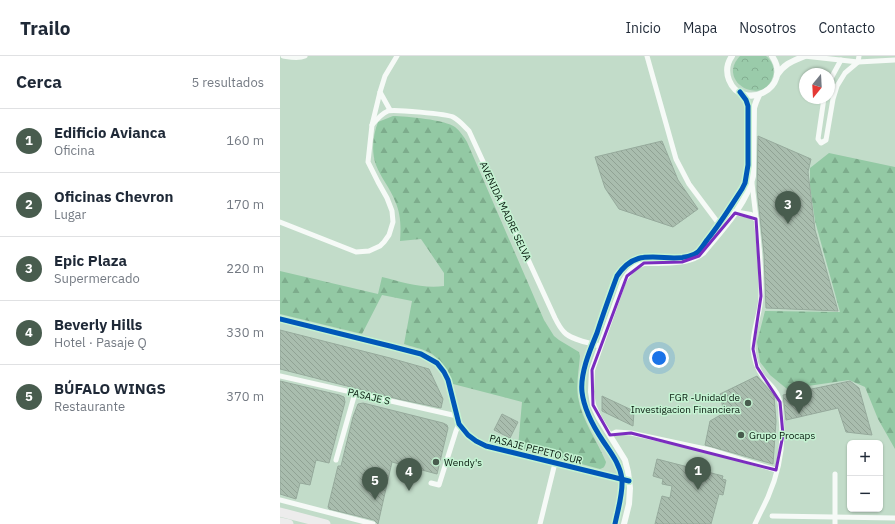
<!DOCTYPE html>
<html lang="es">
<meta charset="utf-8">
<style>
body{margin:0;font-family:"IBM Plex Sans",sans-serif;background:#f2f2f3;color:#1f2937}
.controls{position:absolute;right:12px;bottom:12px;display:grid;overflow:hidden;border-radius:6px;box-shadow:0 1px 3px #0004}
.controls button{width:36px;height:36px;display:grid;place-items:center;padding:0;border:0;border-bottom:1px solid #e0e1e3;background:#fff;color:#1f2937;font:20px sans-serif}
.compass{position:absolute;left:519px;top:12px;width:36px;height:36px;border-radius:50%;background:#fff;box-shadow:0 1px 3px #0004;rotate:198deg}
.you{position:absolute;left:379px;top:302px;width:14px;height:14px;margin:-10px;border:3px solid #fff;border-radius:50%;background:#1a73e8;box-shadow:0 0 0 6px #1a73e833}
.badge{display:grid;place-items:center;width:26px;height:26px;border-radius:50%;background:#485c4e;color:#fff;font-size:13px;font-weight:700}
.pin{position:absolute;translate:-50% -33px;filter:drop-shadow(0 1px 2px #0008)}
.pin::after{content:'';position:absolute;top:21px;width:14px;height:12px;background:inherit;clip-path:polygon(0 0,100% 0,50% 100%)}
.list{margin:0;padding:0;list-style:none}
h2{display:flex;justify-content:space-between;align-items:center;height:52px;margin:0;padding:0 16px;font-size:17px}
h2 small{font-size:13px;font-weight:400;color:#747a83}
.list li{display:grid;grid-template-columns:26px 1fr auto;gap:12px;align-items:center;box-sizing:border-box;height:64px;padding:0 16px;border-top:1px solid #e0e1e3}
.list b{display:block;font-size:15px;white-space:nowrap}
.list p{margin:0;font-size:13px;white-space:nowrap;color:#747a83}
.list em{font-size:13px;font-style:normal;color:#747a83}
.map{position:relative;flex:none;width:615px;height:468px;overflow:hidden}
header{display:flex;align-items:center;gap:24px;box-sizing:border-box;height:56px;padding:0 20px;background:#fff;border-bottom:1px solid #e0e1e3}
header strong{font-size:19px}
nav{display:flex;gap:22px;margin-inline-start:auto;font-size:14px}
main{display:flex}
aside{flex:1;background:#fff}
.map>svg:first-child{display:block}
</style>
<header>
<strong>Trailo</strong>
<nav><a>Inicio</a><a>Mapa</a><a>Nosotros</a><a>Contacto</a></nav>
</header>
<main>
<aside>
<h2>Cerca<small>5 resultados</small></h2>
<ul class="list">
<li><span class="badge">1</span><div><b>Edificio Avianca</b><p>Oficina</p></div><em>160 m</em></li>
<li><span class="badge">2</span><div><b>Oficinas Chevron</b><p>Lugar</p></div><em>170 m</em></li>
<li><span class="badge">3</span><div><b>Epic Plaza</b><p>Supermercado</p></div><em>220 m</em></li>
<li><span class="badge">4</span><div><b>Beverly Hills</b><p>Hotel · Pasaje Q</p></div><em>330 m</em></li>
<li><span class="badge">5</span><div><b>BÚFALO WINGS</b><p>Restaurante</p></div><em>370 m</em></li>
</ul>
</aside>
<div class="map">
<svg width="615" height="468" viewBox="0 0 615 468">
<defs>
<pattern id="forest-firs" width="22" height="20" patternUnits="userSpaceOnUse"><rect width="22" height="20" fill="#93c9a4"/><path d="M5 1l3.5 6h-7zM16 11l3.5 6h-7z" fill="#7dac8c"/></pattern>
<pattern id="park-crowns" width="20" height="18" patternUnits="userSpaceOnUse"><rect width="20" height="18" fill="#9acbaa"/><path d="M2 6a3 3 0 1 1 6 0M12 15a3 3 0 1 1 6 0" fill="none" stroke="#83ae91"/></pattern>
<pattern id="building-back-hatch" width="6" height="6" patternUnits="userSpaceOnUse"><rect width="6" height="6" fill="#a9bdae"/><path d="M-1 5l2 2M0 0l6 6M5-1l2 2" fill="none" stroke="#90a294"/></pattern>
</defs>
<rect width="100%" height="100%" fill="#c2dcc9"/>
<!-- forest -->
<g fill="url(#forest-firs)">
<path d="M 113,60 C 126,60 166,64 175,71 C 180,75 184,81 187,86 L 264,264 L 274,280 L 279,284 L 299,296 L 300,300 C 299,313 296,328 298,341 C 302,365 317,384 326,406 C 325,410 324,412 320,413 L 238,391 L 242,346 L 173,328 C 168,317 160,301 148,296 C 141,292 132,291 124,288 L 132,245 L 102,239 L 82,278 L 0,258 L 0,215 L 98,238 L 102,221 C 122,226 143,233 164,230 L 164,217 L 141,183 L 120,185 C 121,171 121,158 115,145 C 110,132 101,122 96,109 C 91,95 93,79 98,66 Z"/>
<polygon points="549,97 615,111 615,393 598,363 585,331 569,324 507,333 490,319 480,306 477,286 485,255 560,256 535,165 530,130 530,112"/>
</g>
<!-- park -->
<path fill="url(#park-crowns)" d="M 460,0 L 486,0 C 492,5 495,12 493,20 C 484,52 435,26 460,0 Z"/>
<!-- building -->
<g fill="url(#building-back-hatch)" stroke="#96aa9c">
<polygon points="478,80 531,103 528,116 535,174 558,255 486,252 484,198 477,134"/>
<polygon points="382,85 398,124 418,153 393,171 339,153 325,132 315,101"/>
<polygon points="0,274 110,302 149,313 163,343 161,352 118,343 0,313"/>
<polygon points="477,320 490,335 494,340 496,365 493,408 425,389 430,365 444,357 440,338"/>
<polygon points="0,325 59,339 64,341 65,346 49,407 36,404 30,429 20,427 16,443 0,438"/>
<polygon points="570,325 579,332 592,379 566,376 558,352 506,364 503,339"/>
<polygon points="322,340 354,355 353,370 322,355"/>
<polygon points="83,347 163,367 167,369 168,372 157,418 112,406 98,468 94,464 49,453 48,451 58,410 61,410 73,361 78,348"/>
<polygon points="222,358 238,366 230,382 214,374"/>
<polygon points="377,403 443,420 442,423 446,424 443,439 439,438 431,468 375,468 382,440 390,442 392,430 382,428 383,423 373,420"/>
</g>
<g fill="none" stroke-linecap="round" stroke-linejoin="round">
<!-- minor -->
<g stroke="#f6faf7" stroke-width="5">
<path d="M 3,0 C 10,1 18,3 25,0"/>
<polyline points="367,0 396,103 409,128 439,168 442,170"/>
<polyline points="524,0 578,6 615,4"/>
<polyline points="549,26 561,4"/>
<polyline points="544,42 538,83 541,87 546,84 553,43 557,30 565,17 578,6 579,0"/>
<polyline points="110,54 100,36 105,20 117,0"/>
<path d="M 92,69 C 97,63 101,58 108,55 C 113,53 167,58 173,61 C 179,64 184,70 189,75 L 275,262 C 277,266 280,272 284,276 C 291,284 310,287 320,290"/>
<path d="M 472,127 C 476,164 482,202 481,239 C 481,257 472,274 473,293 C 474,303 477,313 483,321 C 488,327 495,332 498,340 C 501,346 501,354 501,361 C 504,387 499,416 488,441 C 484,450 479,459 475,468"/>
<polyline points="0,166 76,196 89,195 100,190 104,186 109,179 113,166 112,155 107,142 98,126 88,106 92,69 100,36"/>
<polyline points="0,263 110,290 141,298 157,307 164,316 168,324 179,368 188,379 196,385 206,390 349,425"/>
<polyline points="0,320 177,360"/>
<polyline points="330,379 336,376 351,377 430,394 496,414"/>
<polyline points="56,404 75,337"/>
<polyline points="151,427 159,429 176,375 179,368"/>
<polyline points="0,444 93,468"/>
<polyline points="492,460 615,462"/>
<polyline points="260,468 275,407"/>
<polyline points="555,468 555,418"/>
</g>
<!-- tertiary -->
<g stroke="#f6faf7" stroke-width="6">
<path d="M 452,0 C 447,7 446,16 449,24 C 462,57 514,32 492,0"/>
<path d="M 497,19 C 505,7 513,5 525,0"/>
<polyline points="453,156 471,159 476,163"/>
<path d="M 335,468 C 338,453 343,438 342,423 C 340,408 331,397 323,385 C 313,370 304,354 302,336 C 300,317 310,294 317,277 C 323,258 330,239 337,220 C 353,196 369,201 394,202 C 402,202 412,201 418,196 C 421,193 425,187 427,184 C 440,168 451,150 462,133 L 465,127 L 468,109 L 468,50 L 466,44 L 460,36"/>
<path d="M 344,468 L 349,448 L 350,432 L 348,416 L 345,404 L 319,362 L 313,349 L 311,336 L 312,314 L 343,226 C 348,217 355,209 364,207 C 367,207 371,207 374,207 C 391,206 409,208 423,197 C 441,175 467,148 473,120 L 474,52 L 476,46 L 479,39"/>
</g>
<!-- trunk -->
<g stroke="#edecec" stroke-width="9">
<polyline points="0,456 46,468"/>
<polyline points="0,466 9,468"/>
</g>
<defs>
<g id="cycleway">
<polyline points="0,263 110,290 141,298 157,307 164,316 168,324 179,368 188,379 196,385 206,390 349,425"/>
<path d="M 335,468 C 338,453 343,438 342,423 C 340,408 331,397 323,385 C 313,370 304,354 302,336 C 300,317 310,294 317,277 C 323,258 330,239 337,220 C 353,196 369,201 394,202 C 402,202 412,201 418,196 C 421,193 425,187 427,184 C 440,168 451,150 462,133 L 465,127 L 468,109 L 468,50 L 466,44 L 460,36"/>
</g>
</defs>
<!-- cycleway casing -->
<use href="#cycleway" stroke="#c4f3d2" stroke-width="8"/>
<!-- cycleway -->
<use href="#cycleway" stroke="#0057b8" stroke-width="5"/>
</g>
<!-- marked area -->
<path fill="none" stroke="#7b2cbf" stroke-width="3" stroke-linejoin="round" d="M 455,157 L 476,163 L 481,240 L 473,293 L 477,311 L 500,346 L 503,379 L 496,414 L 351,377 L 330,379 L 313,349 L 312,314 L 347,220 L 364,207 L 402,206 L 419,200 Z"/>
<!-- markers -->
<g fill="#485c4e" stroke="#c4f3d2" stroke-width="1.5">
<circle cx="468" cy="347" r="4"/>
<circle cx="461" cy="379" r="4"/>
<circle cx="156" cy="406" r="4"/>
</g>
<g text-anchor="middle" stroke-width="3" stroke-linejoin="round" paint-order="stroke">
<!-- street labels -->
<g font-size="10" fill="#06170c" stroke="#c4f3d2">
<text transform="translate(226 155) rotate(65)" y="4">AVENIDA MADRE SELVA</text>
<text transform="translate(89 340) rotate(13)" y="4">PASAJE S</text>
<text transform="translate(256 393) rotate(14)" y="4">PASAJE PEPETO SUR</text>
</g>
<!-- poi labels -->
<g font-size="10" fill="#06170c" stroke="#c4f3d2" text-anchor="start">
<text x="460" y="345" text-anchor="end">FGR -Unidad de<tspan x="460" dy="12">Investigacion Financiera</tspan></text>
<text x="469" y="383">Grupo Procaps</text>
<text x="164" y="410">Wendy's</text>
</g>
</g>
</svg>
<div class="controls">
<button>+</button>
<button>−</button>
</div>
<svg class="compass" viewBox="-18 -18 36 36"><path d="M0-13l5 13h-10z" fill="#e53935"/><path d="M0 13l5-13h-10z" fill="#747a83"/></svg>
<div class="you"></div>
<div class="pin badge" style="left:418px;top:434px">1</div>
<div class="pin badge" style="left:519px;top:358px">2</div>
<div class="pin badge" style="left:508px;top:168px">3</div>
<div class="pin badge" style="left:129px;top:435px">4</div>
<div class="pin badge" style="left:95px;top:444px">5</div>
</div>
</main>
